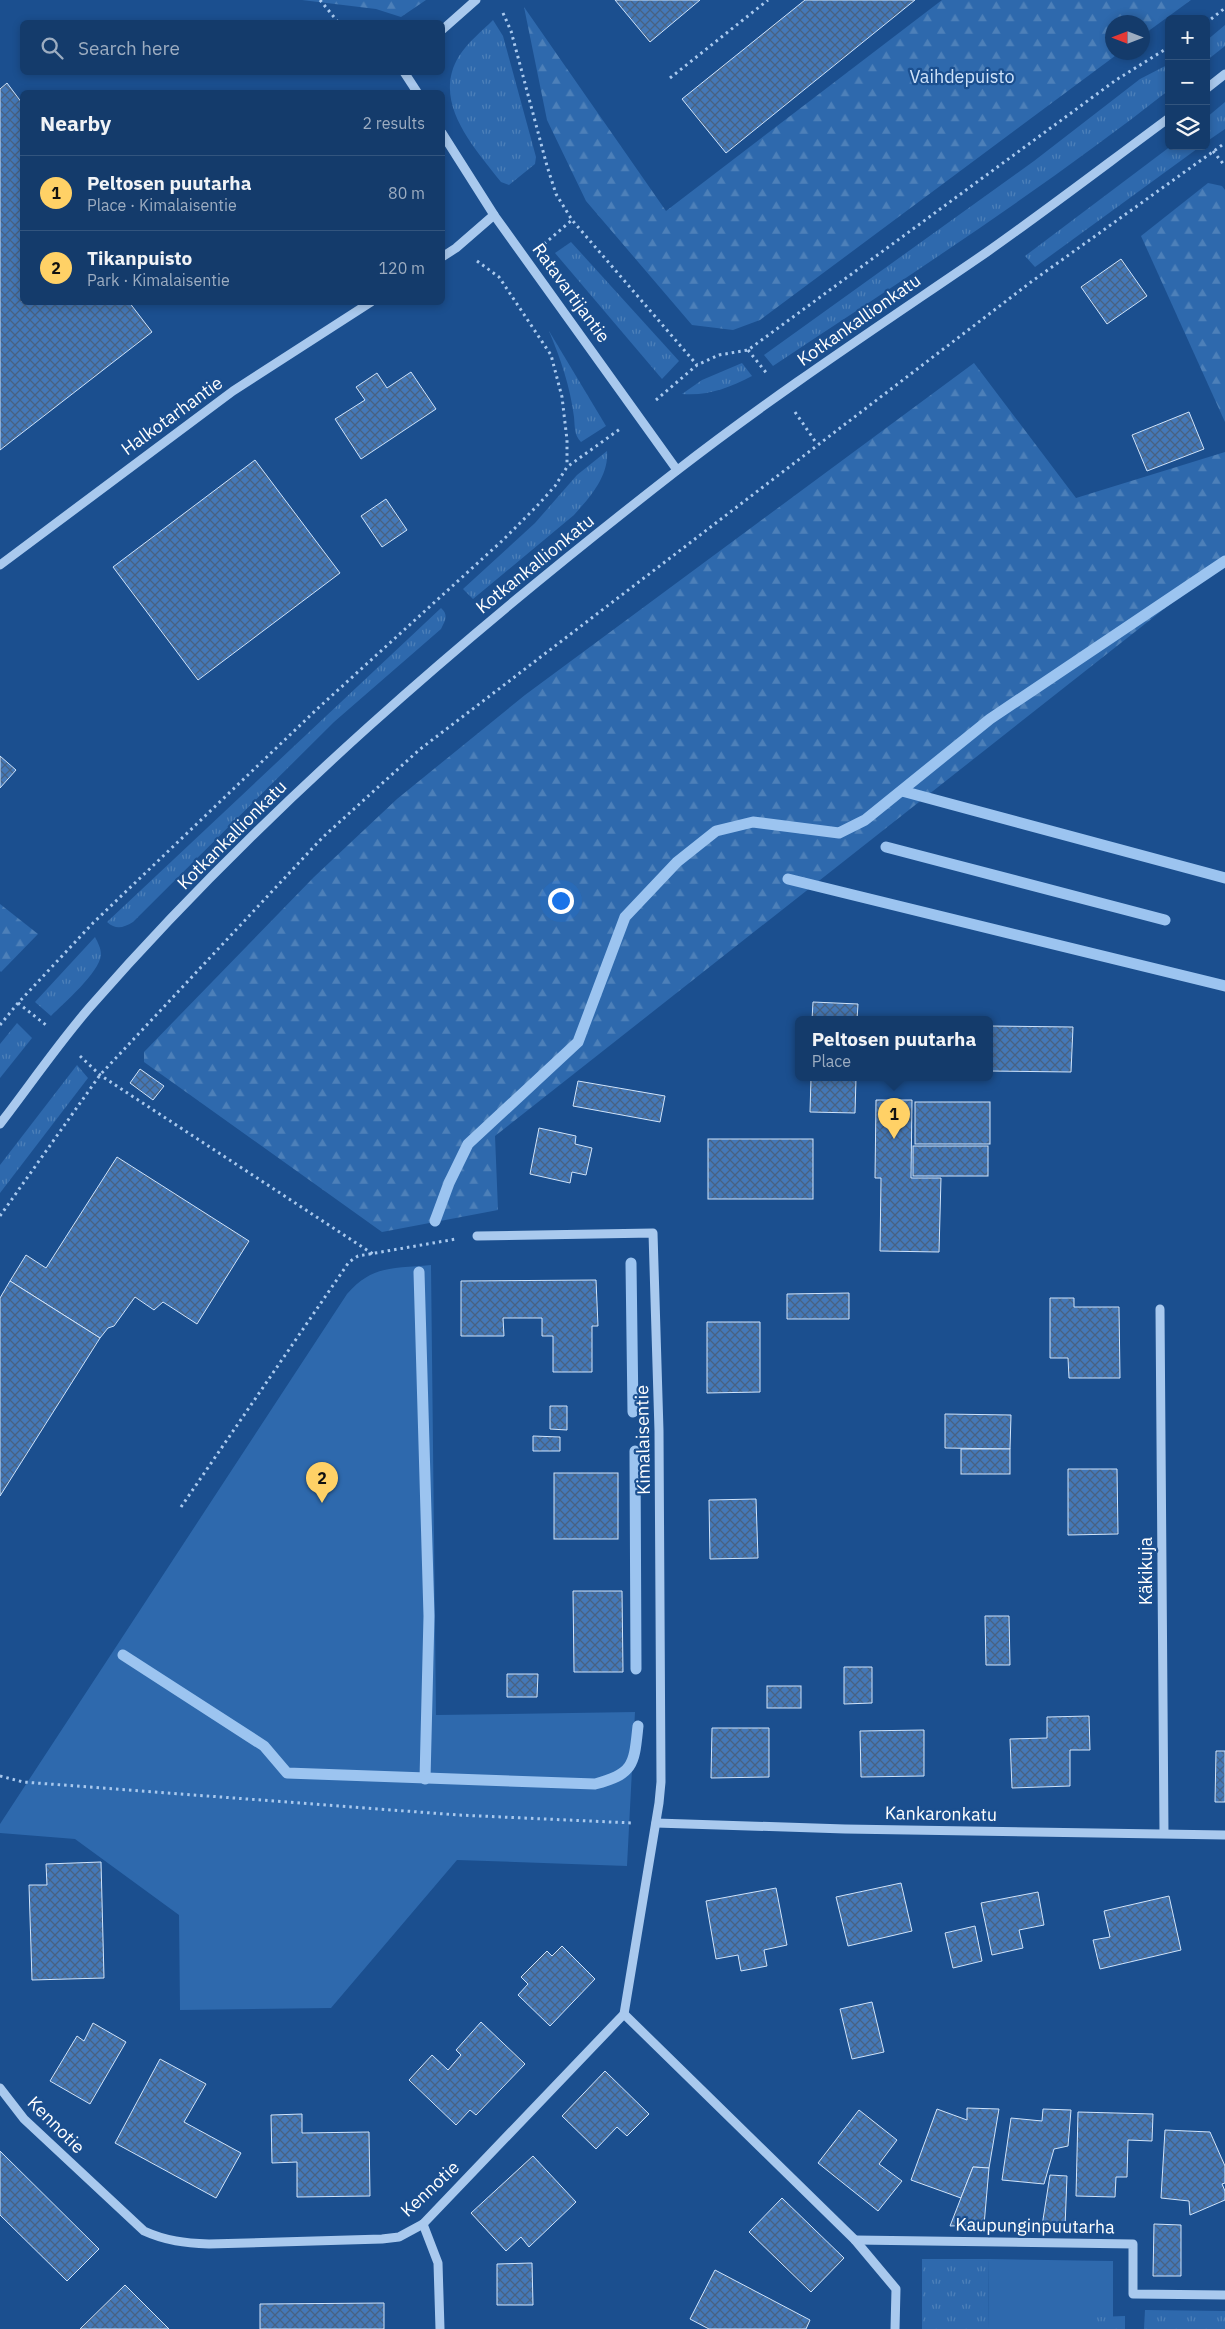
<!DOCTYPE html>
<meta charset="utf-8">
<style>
body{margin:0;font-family:"IBM Plex Sans",sans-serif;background:#214673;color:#f1f3f6}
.controls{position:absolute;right:15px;top:15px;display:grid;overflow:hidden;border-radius:8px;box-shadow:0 2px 8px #0003}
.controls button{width:45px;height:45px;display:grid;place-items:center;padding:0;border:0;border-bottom:1px solid #33557e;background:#143b6b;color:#f1f3f6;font:25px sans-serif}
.compass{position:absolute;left:1105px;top:15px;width:45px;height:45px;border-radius:50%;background:#143b6b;box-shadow:0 2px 8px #0003;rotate:270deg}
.you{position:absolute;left:560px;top:900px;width:18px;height:18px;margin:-12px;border:4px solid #fff;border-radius:50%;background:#1a73e8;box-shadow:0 0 0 8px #1a73e833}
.badge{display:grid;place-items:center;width:32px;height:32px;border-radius:50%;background:#ffd166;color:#111;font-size:16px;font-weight:700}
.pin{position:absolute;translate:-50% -41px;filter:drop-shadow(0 1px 2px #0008)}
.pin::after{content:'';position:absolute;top:26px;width:18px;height:15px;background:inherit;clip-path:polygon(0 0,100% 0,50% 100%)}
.popup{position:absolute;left:795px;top:1016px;width:198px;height:65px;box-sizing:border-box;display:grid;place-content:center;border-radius:8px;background:#143b6b;filter:drop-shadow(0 1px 4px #0005);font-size:16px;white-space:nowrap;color:#9dadc1}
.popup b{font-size:19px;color:#f1f3f6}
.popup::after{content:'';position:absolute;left:50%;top:100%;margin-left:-10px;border:10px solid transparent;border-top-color:#143b6b}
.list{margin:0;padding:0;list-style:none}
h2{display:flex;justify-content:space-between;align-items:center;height:65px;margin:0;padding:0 20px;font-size:21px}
h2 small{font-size:16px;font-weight:400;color:#9dadc1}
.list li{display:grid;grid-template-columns:32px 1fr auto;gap:15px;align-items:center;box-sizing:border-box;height:75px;padding:0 20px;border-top:1px solid #33557e}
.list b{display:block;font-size:19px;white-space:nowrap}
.list p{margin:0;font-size:16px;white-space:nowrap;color:#9dadc1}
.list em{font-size:16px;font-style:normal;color:#9dadc1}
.icon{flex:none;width:28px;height:28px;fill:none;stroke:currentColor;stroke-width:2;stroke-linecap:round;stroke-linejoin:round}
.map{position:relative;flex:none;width:1225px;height:2329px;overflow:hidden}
.search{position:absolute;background:#143b6b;box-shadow:0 2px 8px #0003;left:20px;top:20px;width:425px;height:55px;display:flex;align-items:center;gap:12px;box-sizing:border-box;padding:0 18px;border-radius:8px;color:#9dadc1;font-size:19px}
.panel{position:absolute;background:#143b6b;box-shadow:0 2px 8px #0003;left:20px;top:90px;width:425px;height:215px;border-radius:8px}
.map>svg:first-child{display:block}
</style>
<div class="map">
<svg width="1225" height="2329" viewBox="0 0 1225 2329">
<defs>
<pattern id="grass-tufts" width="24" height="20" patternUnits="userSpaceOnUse" patternTransform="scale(1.25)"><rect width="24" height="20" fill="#2e69ad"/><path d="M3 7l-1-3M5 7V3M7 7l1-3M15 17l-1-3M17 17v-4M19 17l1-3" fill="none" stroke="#4d80b9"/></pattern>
<pattern id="forest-firs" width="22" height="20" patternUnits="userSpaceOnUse" patternTransform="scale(1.25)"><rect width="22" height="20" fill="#2e69ad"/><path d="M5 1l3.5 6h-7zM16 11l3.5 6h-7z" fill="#4d80b9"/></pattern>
<pattern id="building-cross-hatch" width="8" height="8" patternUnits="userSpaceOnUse" patternTransform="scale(1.25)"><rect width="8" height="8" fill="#4478b7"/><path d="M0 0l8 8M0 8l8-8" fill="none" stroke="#486282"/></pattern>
</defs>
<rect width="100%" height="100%" fill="#1b4f8f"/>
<!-- grass -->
<g fill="url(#grass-tufts)">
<path d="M 493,20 L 503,36 L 536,157 L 535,164 L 509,185 L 501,182 C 474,147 431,102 459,56 C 468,42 482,31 493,20 Z"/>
<polygon points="1225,25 1225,46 1206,61 1206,41"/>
<path d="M 1169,64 L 1169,90 C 1042,190 907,277 773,366 L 764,355 L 1034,161 L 1140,79 Z"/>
<polygon points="1225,102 1225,129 1206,142 1206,118"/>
<polygon points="1171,146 1201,146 1035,267 1025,256"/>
<polygon points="571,242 679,361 662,379 555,253"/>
<path d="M 549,331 L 606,426 L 581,442 C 574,435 575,427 574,417 C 570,386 561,360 549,331 Z"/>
<path d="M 742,363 L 752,376 C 728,388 709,396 682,394 L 702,380 Z"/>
<path d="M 607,451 C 609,476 590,497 574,515 L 473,599 L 463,589 L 535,523 L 577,475 Z"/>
<path d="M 441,608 C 449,615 445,621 441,629 L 334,722 L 133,922 C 123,928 116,930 107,922 Z"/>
<path d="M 95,937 C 98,943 101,948 101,955 C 99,973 64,1003 51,1016 L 35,1002 Z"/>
<polygon points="17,1023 32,1038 0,1078 0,1044"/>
<polygon points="77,1065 88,1078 0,1193 0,1165"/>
<polygon points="922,2259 989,2259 988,2329 922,2329"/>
<polygon points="1145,2310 1225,2311 1225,2329 1144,2329"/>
<polygon points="1125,2316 1125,2329 1097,2329 1097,2317"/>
</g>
<!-- forest -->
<g fill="url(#forest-firs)">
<polygon points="302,0 426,0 401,17 376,9"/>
<polygon points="942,0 1191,0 1143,35 1142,22 1112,22 1112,52 1119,53 760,320 733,330 692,325 586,201 547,120 524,7 666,211"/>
<polygon points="1208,183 1222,186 1225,190 1225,422 1141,236"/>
<polygon points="974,363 1076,498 1225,452 1225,561 495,1136 498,1210 382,1232 144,1062 144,1052 314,877 397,799 525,695"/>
<polygon points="0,904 38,934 1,972 0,971"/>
</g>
<!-- green -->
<g fill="#2e69ad">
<path d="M 431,1265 L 436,1715 L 635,1712 L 627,1866 L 457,1860 L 331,2008 L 180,2010 L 179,1915 L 75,1839 L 0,1833 L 0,1824 L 347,1294 C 373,1264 395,1269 431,1265 Z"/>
<polygon points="989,2259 1113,2261 1113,2317 1097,2317 1097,2329 988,2329"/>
</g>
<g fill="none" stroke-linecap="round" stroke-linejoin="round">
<!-- stream -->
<g stroke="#9cc4f0" stroke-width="11">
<polyline points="902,791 1225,878"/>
<polyline points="886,847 1165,920"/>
<polyline points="788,879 1225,986"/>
<polyline points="435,1221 449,1183 468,1144 578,1042 625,917 677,862 716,831 753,822 839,833 865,820 990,719 1225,561"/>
<polyline points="631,1263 633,1412"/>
<polyline points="419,1272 429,1616 425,1779"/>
<polyline points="635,1451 636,1669"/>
<path d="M 123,1655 L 264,1746 L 287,1773 L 595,1784 C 635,1774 634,1763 638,1726"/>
</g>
</g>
<!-- building -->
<g fill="url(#building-cross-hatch)" stroke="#cfe3fa">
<polygon points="615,0 700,0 650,42"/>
<polygon points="805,0 915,0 726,153 682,99"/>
<polygon points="7,83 22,103 22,302 129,302 152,332 0,450 0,89"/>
<polygon points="1121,259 1147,296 1107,324 1081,287"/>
<polygon points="411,372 436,409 361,459 335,419 365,400 356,387 377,373 387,388"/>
<polygon points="1189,412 1204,449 1147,471 1132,435"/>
<polygon points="255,460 340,573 198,680 113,567"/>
<polygon points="386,499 407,530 382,547 361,516"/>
<polygon points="0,756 16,770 0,788"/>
<polygon points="813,1002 858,1004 857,1020 812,1020"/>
<polygon points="989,1026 1073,1027 1071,1072 989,1071"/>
<polygon points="140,1069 164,1086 153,1100 130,1083"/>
<polygon points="811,1078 856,1078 855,1113 810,1112"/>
<polygon points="578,1081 665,1096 660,1122 573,1106"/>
<polygon points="876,1100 912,1100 911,1178 941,1178 939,1252 880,1251 881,1178 875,1178"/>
<rect x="915" y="1102" width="75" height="42"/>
<polygon points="539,1128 576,1136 575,1144 592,1148 586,1175 572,1172 570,1183 530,1174"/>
<rect x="708" y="1139" width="105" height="60"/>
<rect x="913" y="1146" width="75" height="30"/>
<polygon points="117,1157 249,1241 197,1324 163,1302 154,1310 135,1297 114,1326 108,1328 100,1338 10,1281 26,1255 46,1268"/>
<polygon points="596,1280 598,1326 592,1326 592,1372 553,1372 553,1336 542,1336 542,1318 503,1318 504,1336 461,1336 461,1281"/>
<polygon points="10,1281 100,1338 0,1496 0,1298"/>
<polygon points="849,1293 849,1319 787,1319 787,1294"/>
<polygon points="1050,1298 1074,1298 1074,1307 1119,1307 1120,1378 1069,1378 1068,1358 1050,1358"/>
<polygon points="707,1322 760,1322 760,1392 707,1393"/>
<polygon points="550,1406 567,1406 567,1430 550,1429"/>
<polygon points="945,1414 1011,1415 1010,1449 945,1448"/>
<polygon points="533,1436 560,1437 560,1451 533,1451"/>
<rect x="961" y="1449" width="49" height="25"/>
<polygon points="1068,1469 1117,1469 1118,1534 1068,1535"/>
<rect x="554" y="1473" width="64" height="66"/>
<polygon points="756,1499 758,1558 710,1559 709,1500"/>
<polygon points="573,1591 622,1591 623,1672 574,1672"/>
<polygon points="985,1616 1009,1616 1010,1665 986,1665"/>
<polygon points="844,1667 872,1667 872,1703 844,1704"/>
<polygon points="507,1674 538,1674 537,1697 507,1697"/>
<rect x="767" y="1686" width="34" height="22"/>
<polygon points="1089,1716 1090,1750 1070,1750 1070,1786 1012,1788 1010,1739 1047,1738 1047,1717"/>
<polygon points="712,1728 769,1728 769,1777 711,1778"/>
<polygon points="924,1730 924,1776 861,1777 860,1731"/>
<polygon points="1216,1751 1225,1751 1225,1802 1215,1802"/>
<polygon points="101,1862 104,1978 32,1980 29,1885 47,1885 46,1864"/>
<polygon points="901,1883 912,1931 848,1946 836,1897"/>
<polygon points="776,1888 787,1945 764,1950 767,1966 741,1971 738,1955 716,1959 706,1901"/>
<polygon points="1038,1892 1044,1925 1019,1930 1023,1948 992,1955 981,1903"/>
<polygon points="1169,1896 1181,1950 1100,1969 1093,1940 1110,1937 1104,1911"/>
<polygon points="975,1926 982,1961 953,1968 945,1933"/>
<polygon points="562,1946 595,1979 550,2026 518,1995 528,1984 521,1977 547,1951 552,1956"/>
<polygon points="872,2002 884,2052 852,2059 840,2009"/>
<polygon points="481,2022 525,2064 476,2115 470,2110 456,2125 409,2080 432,2055 448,2070 461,2055 456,2050"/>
<polygon points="93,2023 126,2042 90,2104 50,2081 77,2036 84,2041"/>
<polygon points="160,2059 206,2084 184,2122 241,2153 216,2198 115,2143"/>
<polygon points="605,2071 649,2114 627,2136 617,2127 596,2149 562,2116"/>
<polygon points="967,2108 999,2109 989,2168 973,2167 961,2198 911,2180 937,2109 967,2120"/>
<polygon points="1043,2109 1071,2110 1068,2146 1054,2149 1044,2184 1002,2180 1011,2118 1042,2121"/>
<polygon points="859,2110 897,2140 879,2164 902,2181 878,2211 818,2163"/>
<polygon points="1078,2112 1153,2114 1152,2141 1128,2140 1127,2177 1116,2177 1115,2197 1076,2196"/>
<polygon points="302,2114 302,2133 369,2132 370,2196 297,2197 297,2162 272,2163 271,2115"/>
<polygon points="1165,2130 1210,2132 1225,2166 1225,2183 1222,2184 1225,2191 1225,2200 1190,2215 1189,2201 1161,2198"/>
<polygon points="0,2151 99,2249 67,2281 0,2215"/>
<polygon points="533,2156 576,2202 529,2247 521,2237 506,2251 471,2213"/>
<polygon points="973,2167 989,2168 984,2225 950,2226"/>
<polygon points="1050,2175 1067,2176 1065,2227 1042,2226"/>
<polygon points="782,2198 844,2258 811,2292 749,2232"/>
<polygon points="1154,2224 1181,2225 1181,2276 1153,2276"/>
<polygon points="532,2263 533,2305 497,2305 497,2264"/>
<polygon points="715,2270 810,2320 806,2329 709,2329 690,2319"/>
<polygon points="125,2285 169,2329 80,2329"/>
<polygon points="384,2303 384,2329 260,2329 260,2304"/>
</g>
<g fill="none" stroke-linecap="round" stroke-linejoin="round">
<!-- path -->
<g stroke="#a9c9ee" stroke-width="3" stroke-dasharray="2.5 4" stroke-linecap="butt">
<polyline points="320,0 338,22"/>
<polyline points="503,13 511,31 547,166 556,194 572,220 697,365"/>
<polyline points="1206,23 1225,8"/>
<polyline points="670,78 768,0"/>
<polyline points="1213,151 1225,166"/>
<polyline points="544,244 572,220"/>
<polyline points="477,261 499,277 551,355 562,397 567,440 567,466"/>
<polyline points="748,350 768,375"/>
<polyline points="656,400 697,365 719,355 748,350 1116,80 1169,47"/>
<polyline points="795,412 817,444"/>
<polyline points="18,1003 46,1025"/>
<polyline points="0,1025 18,1003 93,923 316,710 503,540 537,506 555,486 567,467 620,429"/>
<polyline points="80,1056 100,1075 373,1254"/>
<polyline points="0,1216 100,1075 323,837 419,750 1031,282 1225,143"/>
<polyline points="181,1507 349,1262 358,1256 456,1239"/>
<polyline points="0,1776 23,1782 458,1815 633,1823"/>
</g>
<!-- minor -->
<g stroke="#a9c9ee" stroke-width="9">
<polyline points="442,30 476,0"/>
<polyline points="404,72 417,92"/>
<polyline points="1206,89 1225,74"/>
<polyline points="442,133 494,215 677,470"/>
<polyline points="442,257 456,248 494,215"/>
<polyline points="0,565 233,391 371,302"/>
<path d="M 0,1124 C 30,1085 58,1044 90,1007 C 265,807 467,634 675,472 C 775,394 882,324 987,252 C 1048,209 1108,163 1169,118"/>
<polyline points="1160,1309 1164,1833"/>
<polyline points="656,1823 845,1829 1225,1835"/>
<polyline points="624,2014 855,2240 896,2289 895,2329"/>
<path d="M 0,2088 L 24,2119 L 144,2231 C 166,2241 185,2243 209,2244 L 382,2239 L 399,2237 L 423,2224 L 624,2014 L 659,1803 L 661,1782 L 659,1431 L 653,1233 L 477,1236"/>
<polyline points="423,2224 438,2263 440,2329"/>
<polyline points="855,2240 1133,2244 1133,2294 1225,2295"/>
</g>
</g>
<g text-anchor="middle" stroke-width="4.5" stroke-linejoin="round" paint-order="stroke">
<!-- park labels -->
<g font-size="18" fill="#cfe3fa" stroke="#1b4f8f">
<text x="962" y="83">Vaihdepuisto</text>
</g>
<!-- street labels -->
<g font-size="18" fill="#fff" stroke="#1b4f8f">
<text transform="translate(571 293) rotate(54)" y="6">Ratavartijantie</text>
<text transform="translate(859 320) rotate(-35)" y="6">Kotkankallionkatu</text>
<text transform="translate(172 416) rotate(-36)" y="6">Halkotarhantie</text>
<text transform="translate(535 564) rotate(-39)" y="6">Kotkankallionkatu</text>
<text transform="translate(232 835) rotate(-45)" y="6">Kotkankallionkatu</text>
<text transform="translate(643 1440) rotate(-91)" y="6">Kimalaisentie</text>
<text transform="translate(1146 1571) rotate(-90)" y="6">Käkikuja</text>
<text transform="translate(941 1814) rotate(1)" y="6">Kankaronkatu</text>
<text transform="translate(56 2125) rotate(45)" y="6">Kennotie</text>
<text transform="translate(430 2189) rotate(-43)" y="6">Kennotie</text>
<text transform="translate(1035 2226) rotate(1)" y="6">Kaupunginpuutarha</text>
</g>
</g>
</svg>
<div class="controls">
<button>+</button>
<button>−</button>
<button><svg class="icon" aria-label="layers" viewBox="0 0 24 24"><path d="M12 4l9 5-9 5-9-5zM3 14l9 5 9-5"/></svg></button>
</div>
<svg class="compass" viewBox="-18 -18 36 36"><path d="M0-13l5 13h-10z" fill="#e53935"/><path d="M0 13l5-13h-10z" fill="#9dadc1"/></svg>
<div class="you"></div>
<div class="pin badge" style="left:894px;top:1139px">1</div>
<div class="popup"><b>Peltosen puutarha</b>Place</div>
<div class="pin badge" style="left:322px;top:1503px">2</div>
<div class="search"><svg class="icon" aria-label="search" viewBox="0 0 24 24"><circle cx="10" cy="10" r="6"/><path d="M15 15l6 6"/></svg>Search here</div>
<section class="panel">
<h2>Nearby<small>2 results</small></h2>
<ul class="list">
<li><span class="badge">1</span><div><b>Peltosen puutarha</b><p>Place · Kimalaisentie</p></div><em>80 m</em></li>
<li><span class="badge">2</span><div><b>Tikanpuisto</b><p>Park · Kimalaisentie</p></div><em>120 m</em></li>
</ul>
</section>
</div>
